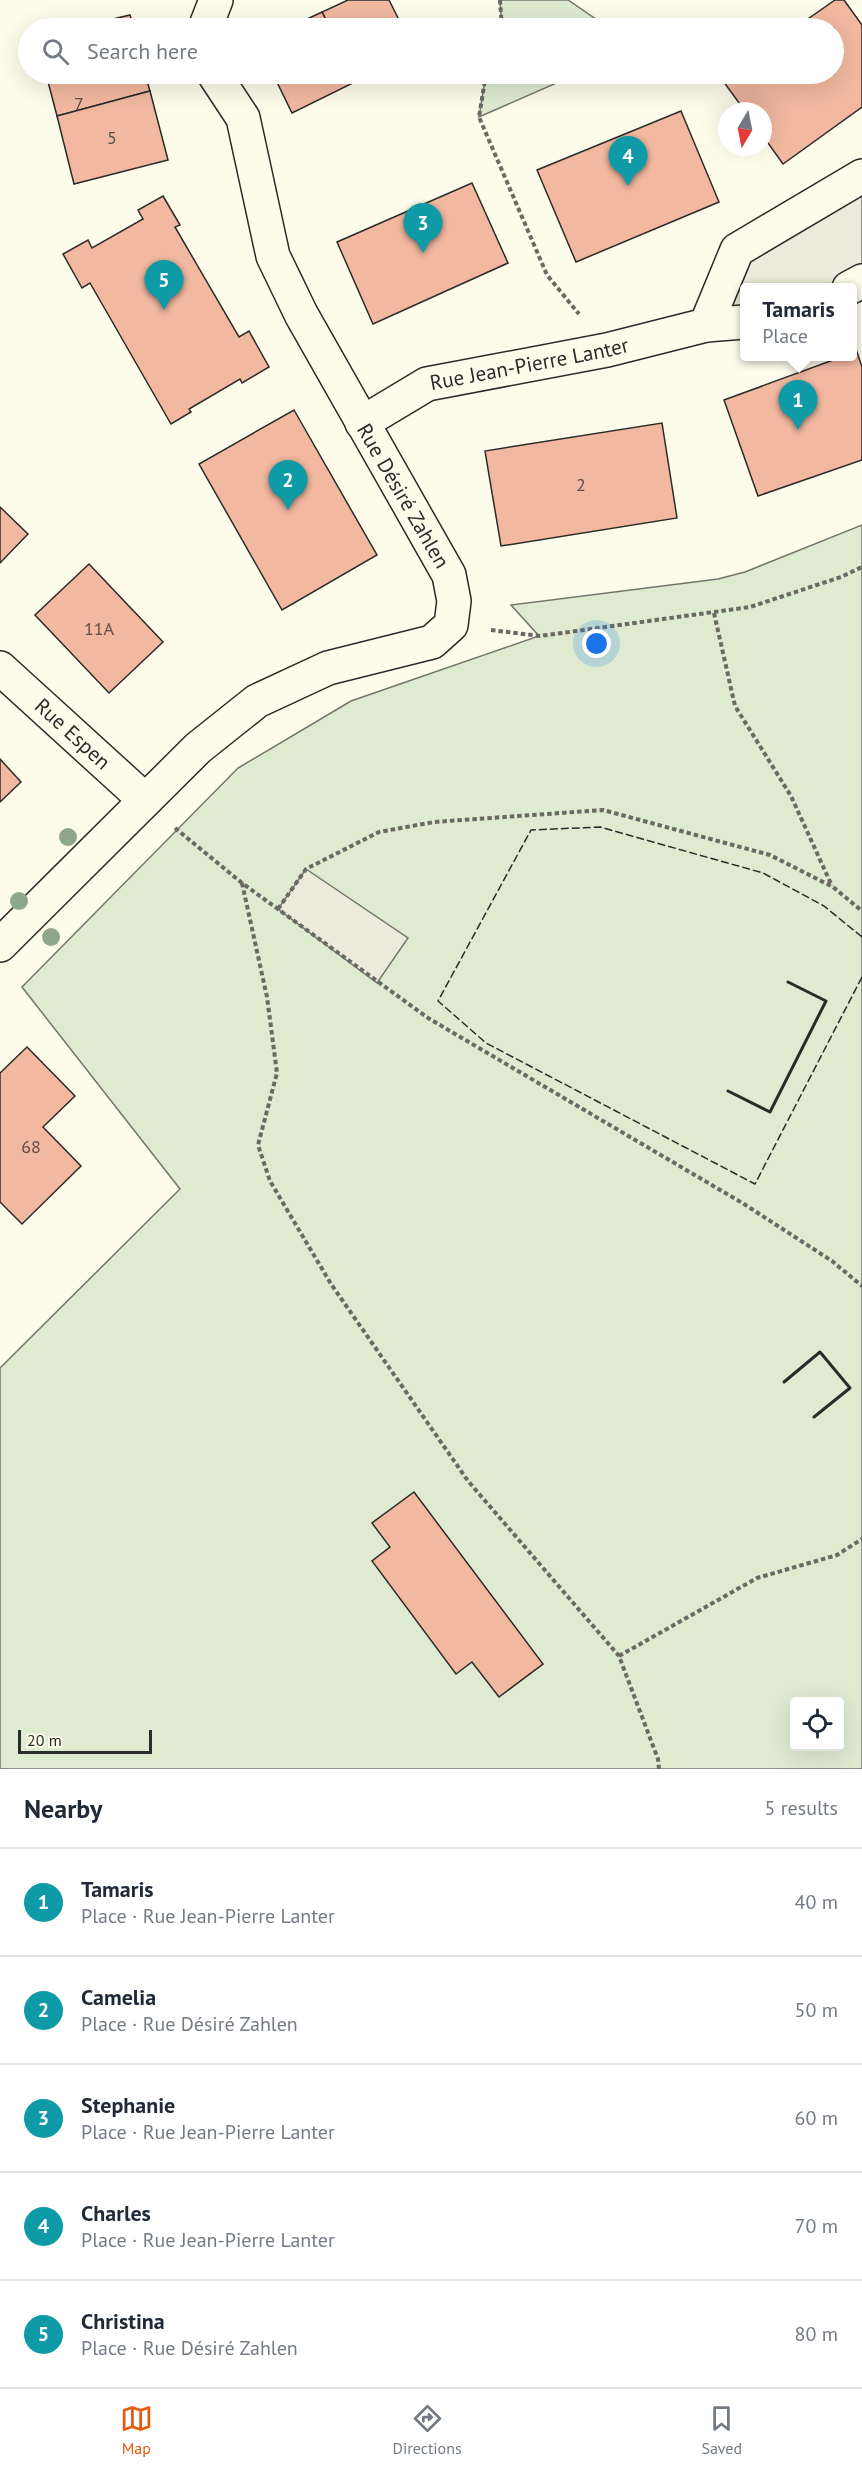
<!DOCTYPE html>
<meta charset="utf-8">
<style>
body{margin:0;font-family:"PT Sans",sans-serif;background:#f6f6f7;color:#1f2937}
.controls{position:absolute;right:18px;bottom:18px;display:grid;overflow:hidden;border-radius:6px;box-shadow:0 6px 24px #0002}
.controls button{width:54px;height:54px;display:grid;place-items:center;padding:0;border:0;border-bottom:2px solid #e0e1e3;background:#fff;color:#1f2937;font:30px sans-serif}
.compass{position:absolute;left:718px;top:102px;width:54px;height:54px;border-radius:50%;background:#fff;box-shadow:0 6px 24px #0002;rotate:190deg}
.scale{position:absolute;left:18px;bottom:15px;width:134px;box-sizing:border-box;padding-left:6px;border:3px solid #2b2b2b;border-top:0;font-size:16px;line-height:21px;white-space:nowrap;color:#2b2b2b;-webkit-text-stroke:4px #fdfbea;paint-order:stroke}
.you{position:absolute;left:597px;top:644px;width:21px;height:21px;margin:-15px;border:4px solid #fff;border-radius:50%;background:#1a73e8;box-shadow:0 0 0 9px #1a73e833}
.badge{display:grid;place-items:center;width:39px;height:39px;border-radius:50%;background:#ea580c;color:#fff;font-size:20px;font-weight:700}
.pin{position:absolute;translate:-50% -50px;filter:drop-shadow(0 2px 3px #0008)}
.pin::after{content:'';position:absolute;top:32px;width:21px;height:18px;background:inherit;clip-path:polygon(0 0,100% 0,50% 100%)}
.popup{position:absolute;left:740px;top:283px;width:117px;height:78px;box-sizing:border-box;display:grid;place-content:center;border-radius:6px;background:#fff;filter:drop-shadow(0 2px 4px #0005);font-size:20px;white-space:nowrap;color:#747a83}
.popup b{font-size:22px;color:#1f2937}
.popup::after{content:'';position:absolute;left:50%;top:100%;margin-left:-12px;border:12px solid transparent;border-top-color:#fff}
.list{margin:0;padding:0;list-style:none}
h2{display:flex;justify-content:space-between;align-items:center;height:78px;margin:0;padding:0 24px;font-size:26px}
h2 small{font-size:20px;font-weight:400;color:#747a83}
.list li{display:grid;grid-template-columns:39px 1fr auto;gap:18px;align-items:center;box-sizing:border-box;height:108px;padding:0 24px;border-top:2px solid #e0e1e3}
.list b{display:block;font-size:22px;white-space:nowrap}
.list p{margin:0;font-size:20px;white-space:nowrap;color:#747a83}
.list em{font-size:20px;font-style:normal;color:#747a83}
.icon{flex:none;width:33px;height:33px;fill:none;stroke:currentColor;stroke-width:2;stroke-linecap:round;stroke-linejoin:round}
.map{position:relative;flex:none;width:862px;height:1769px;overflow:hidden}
.search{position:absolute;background:#fff;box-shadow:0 6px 24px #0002;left:18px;right:18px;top:18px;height:66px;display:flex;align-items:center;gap:15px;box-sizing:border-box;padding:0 21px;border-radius:33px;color:#747a83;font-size:22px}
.sheet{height:618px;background:#fff}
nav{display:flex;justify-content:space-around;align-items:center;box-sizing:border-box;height:84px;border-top:2px solid #e0e1e3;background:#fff;font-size:16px;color:#747a83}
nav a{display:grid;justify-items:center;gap:3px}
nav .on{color:#ea580c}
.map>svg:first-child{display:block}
</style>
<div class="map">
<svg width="862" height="1769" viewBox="0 0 862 1769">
<rect width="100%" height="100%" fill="#fdfbea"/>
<!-- green -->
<g fill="#deebd1" stroke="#74746e" stroke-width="1.5" fill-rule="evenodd">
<polygon points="500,0 568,0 609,28 502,28"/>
<polygon points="486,74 577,74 479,117"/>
<path d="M 862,525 L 862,1769 L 0,1769 L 0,1368 L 180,1189 L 22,987 L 238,768 L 351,701 L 539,636 L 511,605 L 718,579 L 745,572 ZM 794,1702 L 840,1702 L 840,1746 L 794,1746 Z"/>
</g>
<!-- parking -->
<g fill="#eceadb" stroke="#74746e" stroke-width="1.5">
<polygon points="862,176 862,281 849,287 744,288 744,322 706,325 737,250"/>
<polygon points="306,869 408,938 377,983 278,909"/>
</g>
<!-- building -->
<g fill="#f2b8a0" stroke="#2b2b2b" stroke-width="1.5">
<polygon points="348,0 389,0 403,28 330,28 322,12"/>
<polygon points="835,0 844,0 862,25 862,107 783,164 763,136 763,111 745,111 723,81 733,74 834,74 834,28 795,28"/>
<polygon points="322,12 330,28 288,28"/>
<polygon points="130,15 134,28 75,28"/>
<polygon points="46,74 145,74 150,91 57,116"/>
<polygon points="273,74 351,74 355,82 292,113"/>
<polygon points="351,74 374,74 355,82"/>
<polygon points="150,91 168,160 74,184 57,116"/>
<polygon points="681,111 719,202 576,262 537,170"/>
<polygon points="472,183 508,263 373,324 337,242"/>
<polygon points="163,196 180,225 175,227 239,337 249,331 269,367 242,383 240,379 189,409 191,412 171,424 90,283 82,288 63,254 88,240 92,248 143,219 138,210"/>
<polygon points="857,352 862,367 862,460 758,496 724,400 844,356 852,356"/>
<polygon points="294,410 377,555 282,610 199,464"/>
<polygon points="662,423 677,518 501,546 485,451"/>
<polygon points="0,507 28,534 0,563"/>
<polygon points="89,564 163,642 109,693 35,615"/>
<polygon points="0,759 21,782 0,802"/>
<polygon points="27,1047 75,1096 43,1127 81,1166 22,1224 0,1202 0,1073"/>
<polygon points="414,1492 543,1664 499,1697 472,1662 456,1674 372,1561 390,1547 372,1523"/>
</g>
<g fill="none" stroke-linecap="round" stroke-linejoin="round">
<defs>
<g id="minor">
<polyline points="205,28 216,0"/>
<polyline points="849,288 862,281"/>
<polyline points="706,325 737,250 862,176"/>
<path id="s1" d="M 362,423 L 427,384 L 607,350 L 706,325 L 744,322"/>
<path id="s2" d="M 0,668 L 145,800"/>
<polyline points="0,945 198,748 257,701 328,668 432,642 451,625 454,601 449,575 301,314 273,256 243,118 214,74"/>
</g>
</defs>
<!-- minor casing -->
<use href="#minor" stroke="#2b2b2b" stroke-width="36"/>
<!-- path -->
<g stroke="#6a6964" stroke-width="4" stroke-dasharray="4.5 3" stroke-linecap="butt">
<polyline points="500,0 502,28"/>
<polyline points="486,74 479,117 547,275 579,314"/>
<polyline points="714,613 735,706 791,796 832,886"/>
<polyline points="491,630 540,636 750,607 841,577 862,567"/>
<polyline points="175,828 242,883 428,1018 744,1204 832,1261 862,1286"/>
<polyline points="242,883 267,997 277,1073 258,1145 270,1181 331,1284 468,1481 619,1656 658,1759 659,1769"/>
<polyline points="278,909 306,869 379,832 434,822 603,810 770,855 833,887 862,911"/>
<polyline points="619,1656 757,1578 837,1555 862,1539"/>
</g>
<!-- minor -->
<use href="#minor" stroke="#fdfbea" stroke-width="33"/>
<!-- fence -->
<polyline stroke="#2b2b2b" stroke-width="1.5" stroke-dasharray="8 3" stroke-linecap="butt" points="862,937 824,906 763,873 600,827 531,830 438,1001 486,1043 755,1184 862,977"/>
<!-- wall -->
<g stroke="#2b2b2b" stroke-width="3">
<polyline points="728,1091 770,1112 826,1001 788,982"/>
<polyline points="784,1382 820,1352 850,1388 814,1417"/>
</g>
</g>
<!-- trees -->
<g fill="#8ea78a">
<circle cx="68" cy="837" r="9"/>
<circle cx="19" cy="901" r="9"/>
<circle cx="51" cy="937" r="9"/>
</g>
<g text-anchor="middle" stroke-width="4.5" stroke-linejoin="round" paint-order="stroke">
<!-- number labels -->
<g font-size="18" fill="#5d4e48">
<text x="79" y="110">7</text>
<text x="112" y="144">5</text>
<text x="581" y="491">2</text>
<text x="99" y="635">11A</text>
<text x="31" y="1153">68</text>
</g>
<!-- street labels -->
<g font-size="21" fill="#2b2b2b" stroke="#fdfbea">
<text dy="7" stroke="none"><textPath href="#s1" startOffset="180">Rue Jean-Pierre Lanter</textPath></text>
<text transform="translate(403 496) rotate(60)" y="7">Rue Désiré Zahlen</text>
<text dy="7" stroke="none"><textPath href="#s2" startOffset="98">Rue Espen</textPath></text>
</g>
</g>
</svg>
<div class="controls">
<button><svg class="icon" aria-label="locate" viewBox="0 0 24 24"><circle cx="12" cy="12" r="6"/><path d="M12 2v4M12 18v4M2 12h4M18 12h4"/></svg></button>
</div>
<svg class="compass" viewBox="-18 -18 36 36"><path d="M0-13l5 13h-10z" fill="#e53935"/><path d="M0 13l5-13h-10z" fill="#747a83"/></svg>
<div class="scale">20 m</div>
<div class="you"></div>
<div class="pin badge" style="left:798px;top:430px;background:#0f9aa8">1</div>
<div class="popup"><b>Tamaris</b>Place</div>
<div class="pin badge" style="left:288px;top:510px;background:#0f9aa8">2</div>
<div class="pin badge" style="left:423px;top:253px;background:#0f9aa8">3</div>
<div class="pin badge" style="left:628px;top:186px;background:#0f9aa8">4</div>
<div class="pin badge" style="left:164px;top:310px;background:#0f9aa8">5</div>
<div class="search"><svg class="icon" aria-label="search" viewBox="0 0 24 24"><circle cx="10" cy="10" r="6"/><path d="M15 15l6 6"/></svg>Search here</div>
</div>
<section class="sheet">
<h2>Nearby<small>5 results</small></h2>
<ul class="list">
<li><span class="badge" style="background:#0f9aa8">1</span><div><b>Tamaris</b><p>Place · Rue Jean-Pierre Lanter</p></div><em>40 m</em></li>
<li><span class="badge" style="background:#0f9aa8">2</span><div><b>Camelia</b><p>Place · Rue Désiré Zahlen</p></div><em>50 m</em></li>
<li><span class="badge" style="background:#0f9aa8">3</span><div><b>Stephanie</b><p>Place · Rue Jean-Pierre Lanter</p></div><em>60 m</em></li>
<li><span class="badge" style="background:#0f9aa8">4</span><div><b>Charles</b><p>Place · Rue Jean-Pierre Lanter</p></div><em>70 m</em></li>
<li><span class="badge" style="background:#0f9aa8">5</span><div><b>Christina</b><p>Place · Rue Désiré Zahlen</p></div><em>80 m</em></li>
</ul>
</section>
<nav>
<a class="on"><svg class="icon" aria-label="map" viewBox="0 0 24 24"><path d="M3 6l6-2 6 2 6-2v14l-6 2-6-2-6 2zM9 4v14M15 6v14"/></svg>Map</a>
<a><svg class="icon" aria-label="directions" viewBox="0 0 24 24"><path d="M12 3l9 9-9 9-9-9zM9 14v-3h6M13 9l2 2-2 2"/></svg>Directions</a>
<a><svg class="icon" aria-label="saved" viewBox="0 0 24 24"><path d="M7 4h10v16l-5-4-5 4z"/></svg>Saved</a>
</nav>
